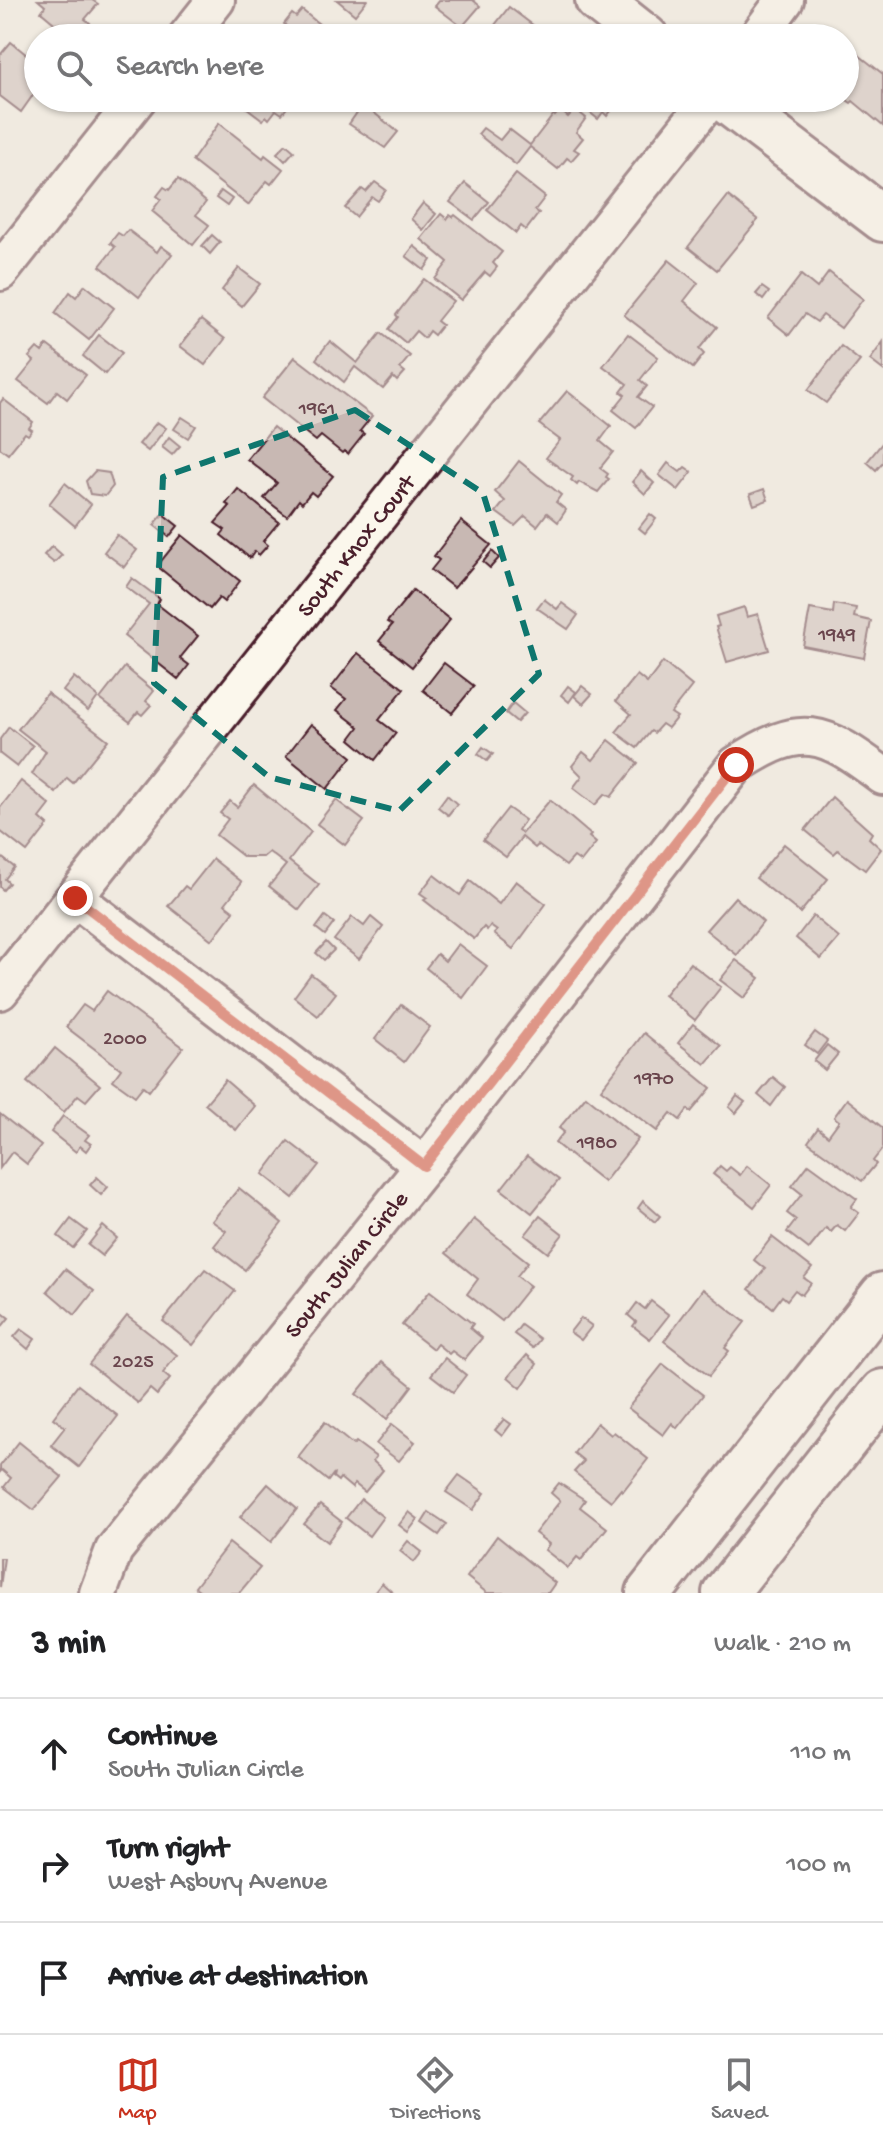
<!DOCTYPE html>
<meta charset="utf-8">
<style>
body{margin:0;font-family:"Gochi Hand",sans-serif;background:#f6f6f6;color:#202124}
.stop{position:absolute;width:24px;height:24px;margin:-18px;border:6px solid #c8321e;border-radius:50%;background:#fff}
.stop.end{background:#c8321e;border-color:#fff;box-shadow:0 2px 8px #0008}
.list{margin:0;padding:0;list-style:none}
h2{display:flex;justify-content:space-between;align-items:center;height:104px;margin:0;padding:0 32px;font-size:34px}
h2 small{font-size:26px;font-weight:400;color:#757577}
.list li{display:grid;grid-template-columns:52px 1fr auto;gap:24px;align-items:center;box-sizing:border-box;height:112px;padding:0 32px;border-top:2px solid #e0e0e0}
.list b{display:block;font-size:30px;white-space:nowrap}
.list p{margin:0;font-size:26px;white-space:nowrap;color:#757577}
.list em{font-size:26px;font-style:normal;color:#757577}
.icon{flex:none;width:44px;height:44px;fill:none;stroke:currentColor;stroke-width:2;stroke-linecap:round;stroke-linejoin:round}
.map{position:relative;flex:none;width:883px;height:1593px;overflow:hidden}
.search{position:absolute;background:#fff;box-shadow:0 2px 6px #0004;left:24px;right:24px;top:24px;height:88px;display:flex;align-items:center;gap:20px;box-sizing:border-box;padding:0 28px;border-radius:44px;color:#757577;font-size:30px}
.sheet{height:440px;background:#fff}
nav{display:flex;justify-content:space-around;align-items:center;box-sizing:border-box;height:112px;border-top:2px solid #e0e0e0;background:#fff;font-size:22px;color:#757577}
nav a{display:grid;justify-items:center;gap:4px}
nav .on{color:#c8321e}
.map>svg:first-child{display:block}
</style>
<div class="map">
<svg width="883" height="1593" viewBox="0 0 883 1593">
<rect width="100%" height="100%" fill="#f0eae0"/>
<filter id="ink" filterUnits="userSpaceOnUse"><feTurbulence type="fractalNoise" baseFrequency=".0125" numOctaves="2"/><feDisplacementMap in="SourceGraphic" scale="16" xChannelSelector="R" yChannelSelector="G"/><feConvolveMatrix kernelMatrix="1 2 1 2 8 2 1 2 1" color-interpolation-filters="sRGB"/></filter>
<g filter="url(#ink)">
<!-- building -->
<g fill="#c8b8b3" stroke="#4a1f2b" stroke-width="2">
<polygon points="38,0 92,0 98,4 85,19 90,23 78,38 72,38 41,12 45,6"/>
<polygon points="337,0 367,0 355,15"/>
<polygon points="440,0 473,0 480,6 462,27 435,6"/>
<polygon points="509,7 534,26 525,38 503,38 491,30"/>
<polygon points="302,10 331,34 328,38 280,38 288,28 284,24 292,14 296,17"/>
<polygon points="385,28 398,38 378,38"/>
<polygon points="11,42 38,64 38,88 21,112 0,96 0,55"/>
<polygon points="846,45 883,74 883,126 853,101 851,103 844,98"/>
<polygon points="234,98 289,98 292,101 282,114 276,110 269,119 266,116 263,120"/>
<polygon points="390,98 406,98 400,106"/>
<polygon points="547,98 615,98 611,102 615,106 607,116 603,112 598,119 574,100 565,112"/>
<polygon points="363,104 398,132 385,148 349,124"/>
<polygon points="575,109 586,118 576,132 583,138 574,149 579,152 571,161 567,158 558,169 530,147 516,165 478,134 483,128 500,140 509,129 530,145 554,114 555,116 560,110 568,117"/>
<polygon points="219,123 263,158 265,155 283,169 271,184 267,181 248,205 192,161"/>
<polygon points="286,144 294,151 285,161 277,153"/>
<polygon points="516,174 545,197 535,210 539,213 526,230 521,226 516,233 487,210"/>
<polygon points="178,179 206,202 196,215 209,225 193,245 152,211 161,199 157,196 164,187 169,190"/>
<polygon points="375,182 386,190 378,201 372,197 356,217 345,208 362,189 366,192"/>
<polygon points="465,183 489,202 474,220 450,202"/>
<polygon points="221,191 232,199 227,206 216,198"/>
<polygon points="728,196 758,220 717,270 688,247"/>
<polygon points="423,203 436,214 423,230 411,219"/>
<polygon points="441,214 447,219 450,215 453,217 455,215 502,252 493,263 497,267 490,276 485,272 461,300 435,279 448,262 421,239"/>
<polygon points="128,230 157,252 161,246 172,254 139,297 100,266 115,247 110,243 118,233 123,236"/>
<polygon points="212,235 220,242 210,254 202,246"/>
<polygon points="414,246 431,260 424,270 406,256"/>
<polygon points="669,260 698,283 684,301 717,327 699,349 704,354 693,368 624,315"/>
<polygon points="239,268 260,284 242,306 222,290"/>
<polygon points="829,272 863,299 841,328 823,315 817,322 805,314 789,335 768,318 801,275 817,288"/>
<polygon points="424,279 453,301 437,321 442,325 434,335 429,331 424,338 416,331 406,343 389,329 398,317 396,315"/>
<polygon points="85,285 114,308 89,340 55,313 70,292 76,297"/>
<polygon points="762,287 769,292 763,300 756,294"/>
<polygon points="201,320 225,339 205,365 180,346"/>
<polygon points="381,333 410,356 400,368 405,372 397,381 393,377 383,389 355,367 344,382 316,359 330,341 357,363"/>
<polygon points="628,334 658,357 640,380 647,386 638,397 652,407 636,428 613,410 625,395 621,392 627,384 603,366"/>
<polygon points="99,335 122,353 105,374 83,356"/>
<polygon points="883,342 883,370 870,360"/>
<polygon points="47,345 86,375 67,399 57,391 48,403 18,381 34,361 29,357 37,348 42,352"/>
<polygon points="841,346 860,361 826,403 808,390"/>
<polygon points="295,357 372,416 360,431 364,434 348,454 344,451 342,453 321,436 316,441 262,398"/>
<polygon points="567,391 611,426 600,441 613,452 600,468 608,474 606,477 609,479 598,492 579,482 577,485 571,480 573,477 546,458 560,440 539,424"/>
<polygon points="3,399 33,422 29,428 32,430 28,435 25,433 8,454 0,448 0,403"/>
<polygon points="182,417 196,426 188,438 174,429"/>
<polygon points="157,422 166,428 148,451 139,444"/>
<polygon points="273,427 333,476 316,496 311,492 302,503 299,500 287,516 264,498 277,483 247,459"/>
<polygon points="169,437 180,446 172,455 162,447"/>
<polygon points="883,442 883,462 876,470 867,462"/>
<polygon points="519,461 561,495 556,502 566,510 558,522 547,513 537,526 525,516 515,526 496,512 505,501 495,492"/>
<polygon points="668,463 680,472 685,467 692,472 678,490 659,475"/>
<polygon points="95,471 109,473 113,486 105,496 90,494 86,481"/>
<polygon points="641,471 654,483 645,494 632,482"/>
<polygon points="65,483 91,505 75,526 49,504"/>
<polygon points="238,489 279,522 263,541 268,545 259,555 255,551 250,558 221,535 225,530 215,523 230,506 226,504"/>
<polygon points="764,489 768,500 754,505 750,494"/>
<polygon points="163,514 178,526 169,537 154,525"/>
<polygon points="650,514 656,519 645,533 639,528"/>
<polygon points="461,521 491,545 454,588 431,570 439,560 434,556"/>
<polygon points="117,535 137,550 124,567 104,552"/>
<polygon points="182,535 240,581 224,602 219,598 210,609 157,566"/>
<polygon points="52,546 62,555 54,563 44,555"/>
<polygon points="492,551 499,558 490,568 483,562"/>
<polygon points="132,578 160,599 157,604 198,636 180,658 189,665 178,679 124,636 149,604 126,587"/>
<polygon points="413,590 450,620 412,667 379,641 392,625 387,622"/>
<polygon points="544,599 557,609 562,603 578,615 568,629 537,608"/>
<polygon points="834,604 856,608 854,617 871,621 864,658 803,646 810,609 833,613"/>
<polygon points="744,607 747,617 758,614 769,650 727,662 716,627 719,626 716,616"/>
<polygon points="358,653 404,689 379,720 396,733 375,760 350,739 359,727 337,710 346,699 331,688"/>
<polygon points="663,662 692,686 671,713 677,717 668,728 662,724 654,733 651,731 637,748 616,732 631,714 616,701 637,675 647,683"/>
<polygon points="444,663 474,686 452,713 423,690"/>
<polygon points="125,667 154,691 146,701 151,705 142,715 138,712 130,722 100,699"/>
<polygon points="74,677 98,697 88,711 63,691"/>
<polygon points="568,686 576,692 569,702 561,695"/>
<polygon points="582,686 592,694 583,704 574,696"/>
<polygon points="47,693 108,740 73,783 67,778 56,793 32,774 46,751 18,729"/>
<polygon points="513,703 525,713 517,722 506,713"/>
<polygon points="311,724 352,757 327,789 286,756"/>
<polygon points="9,727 33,746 17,767 0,754 0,739"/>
<polygon points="609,740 638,763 611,797 605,794 595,805 573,788 582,776 572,766 583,752 593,760"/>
<polygon points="483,747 493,754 487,761 478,754"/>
<polygon points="21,781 50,805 40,818 48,825 27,852 0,831 0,808"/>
<polygon points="254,785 311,832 289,861 319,885 299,910 269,886 286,865 269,852 263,857 244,857 216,835 228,819 220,813 230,801 237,807"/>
<polygon points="447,795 457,804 448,815 438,807"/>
<polygon points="832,797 872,833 869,838 881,849 865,870 838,850 834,854 805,830"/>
<polygon points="336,800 364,821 345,845 317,824"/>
<polygon points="550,800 591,835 589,837 596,843 581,862 574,857 566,866 538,845 535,848 522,837 506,857 483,840 508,808 525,820 518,830 522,833"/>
<polygon points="784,844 828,879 800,913 756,878"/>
<polygon points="0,856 14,867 5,879 9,883 3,890 0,887"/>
<polygon points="213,859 242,882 225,904 234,911 212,940 168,906 185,886 189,889"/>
<polygon points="434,875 460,895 470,881 499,904 516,881 546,904 513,949 494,934 497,931 490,926 487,930 484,927 474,939 424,900 427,898 420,893"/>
<polygon points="735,897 763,922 737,955 706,930"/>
<polygon points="325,916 334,923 325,935 316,928"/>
<polygon points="813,916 839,938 821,959 796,938"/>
<polygon points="352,917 364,926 371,917 383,927 359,959 334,940"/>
<polygon points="326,942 334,950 324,960 316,953"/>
<polygon points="458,944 487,966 463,998 426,968 437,954 445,961"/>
<polygon points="736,960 760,978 744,998 720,980"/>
<polygon points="690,963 721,987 695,1020 664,995"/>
<polygon points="311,974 336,993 318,1016 294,997"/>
<polygon points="107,991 183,1047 149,1091 143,1086 135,1096 113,1080 121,1069 66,1027 83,1005 92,1011"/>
<polygon points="401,1005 430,1027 404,1062 375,1039"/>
<polygon points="693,1024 721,1046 705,1064 678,1043"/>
<polygon points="815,1032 827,1041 817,1054 805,1045"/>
<polygon points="644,1033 711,1088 691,1112 688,1109 680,1120 671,1113 657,1131 601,1089"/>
<polygon points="827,1045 838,1054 825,1070 814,1061"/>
<polygon points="55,1048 100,1085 86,1101 78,1095 64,1112 27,1082"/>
<polygon points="773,1077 785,1087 771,1106 758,1095"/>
<polygon points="225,1080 255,1106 236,1130 205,1104"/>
<polygon points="586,1096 638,1139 604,1182 555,1143 564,1132 559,1128"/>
<polygon points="737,1096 745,1102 736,1113 729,1107"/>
<polygon points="847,1099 883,1128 883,1148 873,1161 876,1164 862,1181 808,1142 818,1128 828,1136 839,1121 834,1117"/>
<polygon points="0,1114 41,1146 27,1164 12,1152 0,1168"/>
<polygon points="63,1116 89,1135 85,1140 91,1144 86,1151 80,1146 76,1152 51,1132"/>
<polygon points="288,1141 319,1165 293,1198 263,1174"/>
<polygon points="527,1156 559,1180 532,1213 501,1189"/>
<polygon points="809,1164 857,1199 851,1207 859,1213 845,1231 837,1225 831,1232 826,1228 809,1249 787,1232 796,1220 787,1213 802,1194 792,1186"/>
<polygon points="720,1166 726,1171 730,1167 740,1175 747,1166 771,1185 754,1207 713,1174"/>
<polygon points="97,1177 108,1187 101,1195 90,1185"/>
<polygon points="239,1188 282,1223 245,1270 214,1246 226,1231 212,1221"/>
<polygon points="643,1201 660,1216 655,1222 638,1208"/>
<polygon points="540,1216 563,1234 548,1253 525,1235"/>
<polygon points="71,1219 87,1231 73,1248 58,1236"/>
<polygon points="474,1219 528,1262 517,1276 530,1286 502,1321 467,1294 478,1279 446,1253"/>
<polygon points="103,1226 117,1238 102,1256 88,1245"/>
<polygon points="772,1237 812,1268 804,1278 811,1283 802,1295 795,1290 787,1300 782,1296 773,1308 749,1289 765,1269 754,1260"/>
<polygon points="65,1269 94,1291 75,1315 47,1291"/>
<polygon points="205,1269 235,1291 193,1345 163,1321"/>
<polygon points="703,1289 745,1322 725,1348 729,1351 709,1376 664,1341"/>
<polygon points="430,1291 473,1324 470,1328 482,1338 464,1360 452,1351 449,1354 437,1344 433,1349 402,1325"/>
<polygon points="651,1301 669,1315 650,1339 633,1326 636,1322 628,1315 637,1303 645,1309"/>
<polygon points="0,1311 9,1318 0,1329"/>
<polygon points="127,1316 177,1355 163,1373 170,1379 157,1395 150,1389 138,1403 89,1364"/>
<polygon points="581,1318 592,1326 581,1340 570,1332"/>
<polygon points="521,1325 540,1339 533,1348 514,1334"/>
<polygon points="21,1329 35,1339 28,1349 14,1337"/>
<polygon points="527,1355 537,1364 521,1388 508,1377"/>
<polygon points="445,1358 466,1375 453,1392 431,1375"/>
<polygon points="382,1362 412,1386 387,1419 356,1394"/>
<polygon points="663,1364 703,1395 677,1428 672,1423 663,1435 628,1408"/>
<polygon points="78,1385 118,1416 79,1467 51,1445 65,1427 53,1418"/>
<polygon points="504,1419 511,1424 502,1436 495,1430"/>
<polygon points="325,1422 353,1445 356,1442 376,1457 373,1461 383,1470 365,1492 355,1484 352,1488 340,1478 338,1481 333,1477 334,1473 328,1481 298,1457"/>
<polygon points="597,1423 611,1435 614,1432 648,1459 623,1491 621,1489 611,1501 574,1472 584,1461 574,1453"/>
<polygon points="392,1424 415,1442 399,1461 376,1444"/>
<polygon points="19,1442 62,1477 34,1510 4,1487 11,1478 2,1470 0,1472 0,1466"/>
<polygon points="459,1475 485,1493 473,1510 446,1492"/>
<polygon points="559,1483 585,1500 580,1507 607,1528 581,1560 577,1557 568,1568 545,1550 549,1544 535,1533 560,1501 551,1493"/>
<polygon points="268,1484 297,1509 271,1542 240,1517"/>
<polygon points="361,1499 383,1517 369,1536 346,1518"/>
<polygon points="320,1505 342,1522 327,1542 304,1524"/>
<polygon points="409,1512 418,1519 408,1532 399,1525"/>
<polygon points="429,1512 447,1524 439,1535 422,1523"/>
<polygon points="497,1536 555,1583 548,1593 487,1593 467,1577"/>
<polygon points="408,1541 422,1552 414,1562 400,1551"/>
<polygon points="229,1543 260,1568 239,1593 203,1593 195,1587"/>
<polygon points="0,1558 4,1558 0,1587"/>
<polygon points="382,1583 393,1593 374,1593"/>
</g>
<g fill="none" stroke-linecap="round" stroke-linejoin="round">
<defs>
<g id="street">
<polyline points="186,38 216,0"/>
<polyline points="757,38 785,0"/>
<polyline points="0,272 138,98"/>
<polyline points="75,898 424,1166"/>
<path id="s1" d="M 0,991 L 711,98"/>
<path id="s2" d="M 98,1593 L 114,1550 L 424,1166 L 736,765 C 802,721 823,731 883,776"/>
</g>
<g id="secondary">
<polyline points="598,0 646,38"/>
<polyline points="723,98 883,219"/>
<polyline points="649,1593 883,1295"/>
<polyline points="725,1593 883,1392"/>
</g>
</defs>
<!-- street casing -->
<use href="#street" stroke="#4a1f2b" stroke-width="42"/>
<!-- secondary casing -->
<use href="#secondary" stroke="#4a1f2b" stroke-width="50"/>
<!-- street -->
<use href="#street" stroke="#fbf7ec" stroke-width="36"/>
<!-- secondary -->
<use href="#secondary" stroke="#fbf7ec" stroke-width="44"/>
</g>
</g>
<g fill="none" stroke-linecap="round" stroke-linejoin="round" filter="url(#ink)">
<!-- route -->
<polyline stroke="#c8321e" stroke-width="10" points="75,898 424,1166 736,765"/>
</g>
<!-- marked area -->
<path d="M0 0H883V1593H0ZM 355,410 L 483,493 L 539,674 L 399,811 L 269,777 L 154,683 L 163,477 Z" fill="#f0eae0" fill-opacity=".55" fill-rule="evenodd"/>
<path fill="none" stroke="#0f766e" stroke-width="6" stroke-dasharray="16 10" stroke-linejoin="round" d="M 355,410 L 483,493 L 539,674 L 399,811 L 269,777 L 154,683 L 163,477 Z"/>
<g text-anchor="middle" stroke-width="6" stroke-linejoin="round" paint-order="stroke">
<!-- number labels -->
<g font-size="20" fill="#6a454d">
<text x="317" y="414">1961</text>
<text x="837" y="640">1949</text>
<text x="125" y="1044">2000</text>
<text x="654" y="1084">1970</text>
<text x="597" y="1148">1980</text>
<text x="133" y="1367">2025</text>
</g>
<!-- street labels -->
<g font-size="24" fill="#4a1f2b" stroke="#fbf7ec">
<text dy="8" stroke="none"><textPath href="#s1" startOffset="570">South Knox Court</textPath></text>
<text dy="8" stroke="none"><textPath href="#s2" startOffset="414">South Julian Circle</textPath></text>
</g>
</g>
</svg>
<div class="stop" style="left:736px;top:765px"></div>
<div class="stop end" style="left:75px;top:898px"></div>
<div class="search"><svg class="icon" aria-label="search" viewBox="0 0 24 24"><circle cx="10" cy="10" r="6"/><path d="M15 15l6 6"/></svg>Search here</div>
</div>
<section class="sheet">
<h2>3 min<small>Walk · 210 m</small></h2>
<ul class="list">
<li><svg class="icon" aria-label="ahead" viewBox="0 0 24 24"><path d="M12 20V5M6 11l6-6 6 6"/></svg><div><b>Continue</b><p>South Julian Circle</p></div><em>110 m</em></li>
<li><svg class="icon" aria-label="right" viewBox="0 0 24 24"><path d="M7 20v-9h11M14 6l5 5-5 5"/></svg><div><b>Turn right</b><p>West Asbury Avenue</p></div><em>100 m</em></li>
<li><svg class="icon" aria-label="arrive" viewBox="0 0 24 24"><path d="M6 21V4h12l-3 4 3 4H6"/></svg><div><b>Arrive at destination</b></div></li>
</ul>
</section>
<nav>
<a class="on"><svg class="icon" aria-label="map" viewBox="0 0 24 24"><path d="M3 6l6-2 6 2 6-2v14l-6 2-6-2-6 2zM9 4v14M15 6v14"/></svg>Map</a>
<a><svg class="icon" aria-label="directions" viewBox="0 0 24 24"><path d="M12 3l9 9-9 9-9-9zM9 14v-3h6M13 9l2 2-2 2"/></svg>Directions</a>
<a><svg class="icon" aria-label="saved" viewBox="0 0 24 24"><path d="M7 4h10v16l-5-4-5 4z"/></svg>Saved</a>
</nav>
